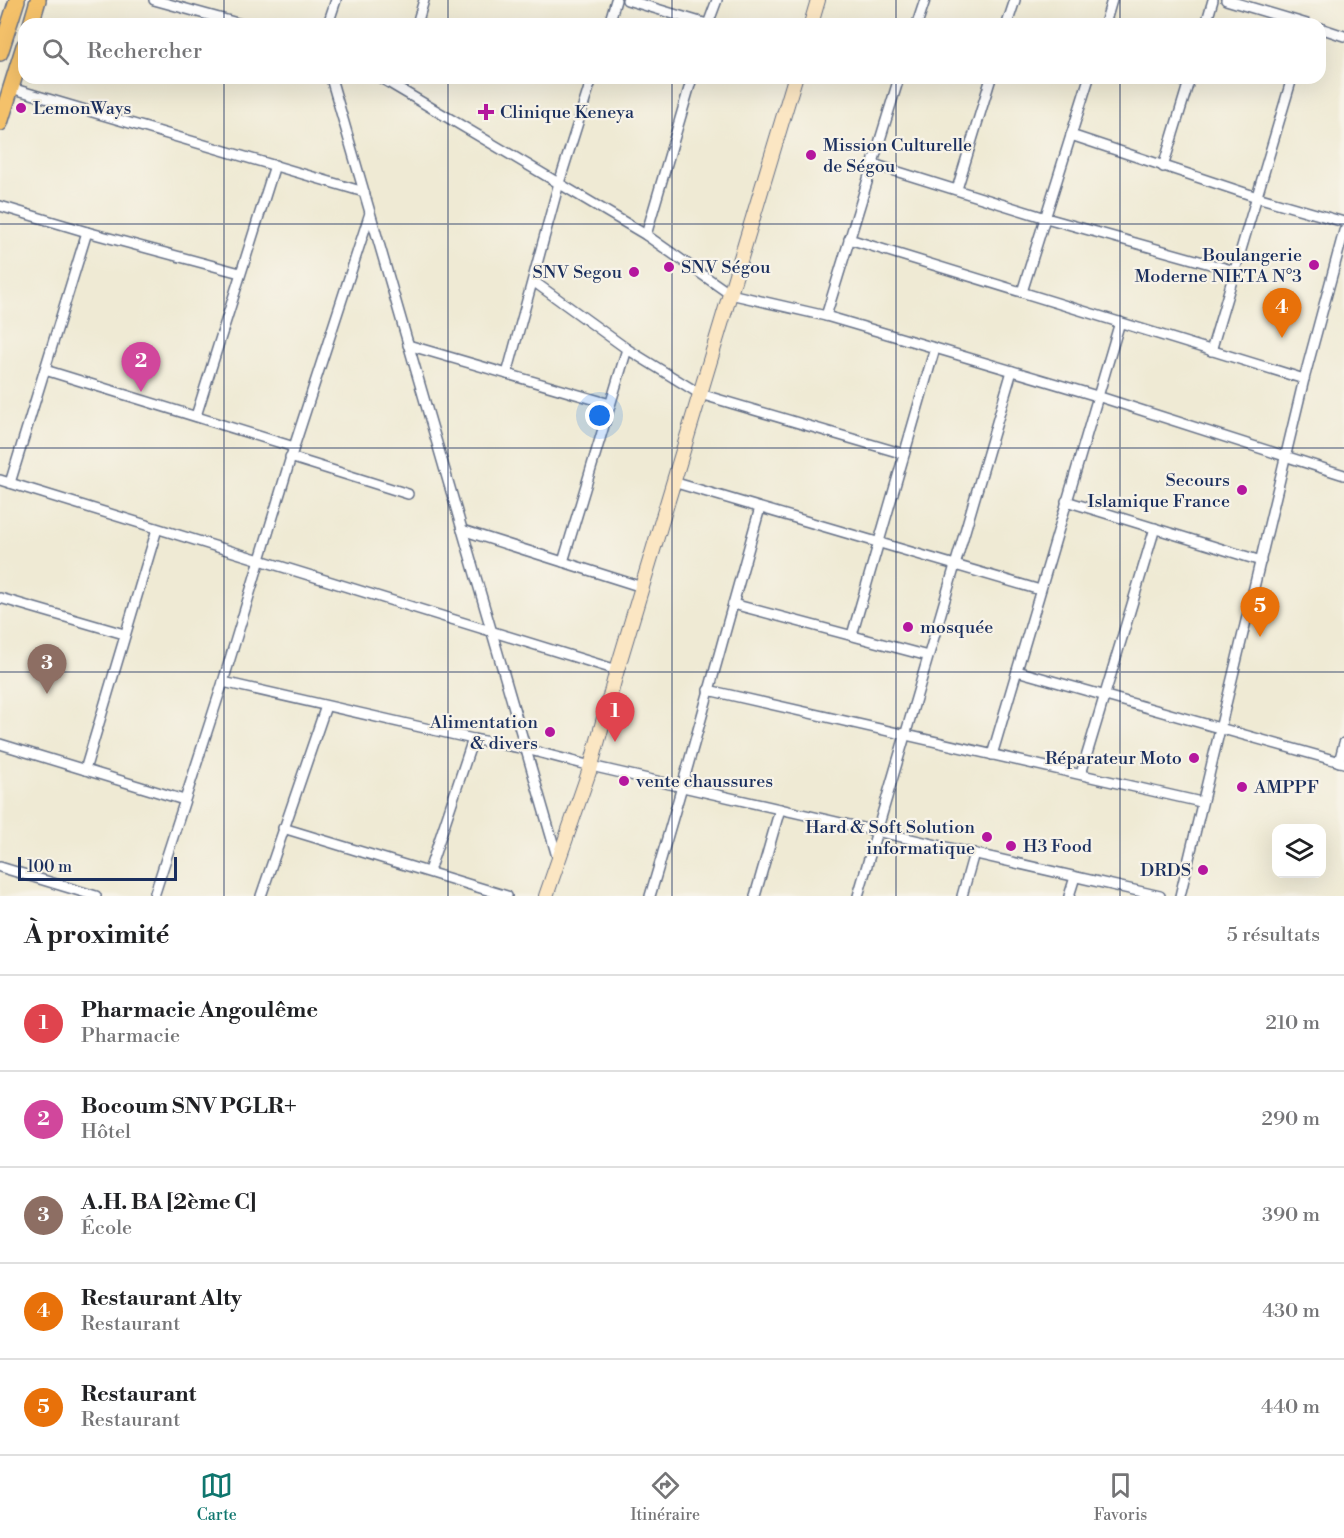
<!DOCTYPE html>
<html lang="fr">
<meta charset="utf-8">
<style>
body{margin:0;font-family:"Libre Bodoni",serif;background:#f2f2f2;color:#202124}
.controls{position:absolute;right:18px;bottom:18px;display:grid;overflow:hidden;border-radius:12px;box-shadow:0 6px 24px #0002}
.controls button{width:54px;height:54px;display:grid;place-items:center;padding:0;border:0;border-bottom:2px solid #e0e0e0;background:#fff;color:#202124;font:30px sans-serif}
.scale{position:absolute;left:18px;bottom:15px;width:159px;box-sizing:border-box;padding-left:6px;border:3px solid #1b2f5e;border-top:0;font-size:16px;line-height:21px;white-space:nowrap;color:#1b2f5e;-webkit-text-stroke:4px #f7f3e8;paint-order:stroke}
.you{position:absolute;left:600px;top:416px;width:21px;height:21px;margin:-15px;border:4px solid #fff;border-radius:50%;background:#1a73e8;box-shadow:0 0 0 9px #1a73e833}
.badge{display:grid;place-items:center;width:39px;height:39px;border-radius:50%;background:#0f766e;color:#fff;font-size:20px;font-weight:700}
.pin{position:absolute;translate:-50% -50px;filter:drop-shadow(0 2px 3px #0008)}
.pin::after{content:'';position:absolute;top:32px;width:21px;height:18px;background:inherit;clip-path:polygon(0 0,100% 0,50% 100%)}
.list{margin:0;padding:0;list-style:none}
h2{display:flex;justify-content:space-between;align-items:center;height:78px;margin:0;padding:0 24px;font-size:26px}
h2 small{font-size:20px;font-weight:400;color:#757577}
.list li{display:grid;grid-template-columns:39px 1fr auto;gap:18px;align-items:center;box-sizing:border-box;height:96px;padding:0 24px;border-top:2px solid #e0e0e0}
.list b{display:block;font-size:22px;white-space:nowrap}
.list p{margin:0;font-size:20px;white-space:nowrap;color:#757577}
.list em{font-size:20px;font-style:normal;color:#757577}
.icon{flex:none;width:33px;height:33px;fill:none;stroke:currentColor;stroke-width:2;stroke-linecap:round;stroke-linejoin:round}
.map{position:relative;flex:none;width:1344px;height:896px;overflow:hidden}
.search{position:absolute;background:#fff;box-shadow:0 6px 24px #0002;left:18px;right:18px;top:18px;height:66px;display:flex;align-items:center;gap:15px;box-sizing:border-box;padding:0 21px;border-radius:18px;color:#757577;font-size:22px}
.sheet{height:558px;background:#fff}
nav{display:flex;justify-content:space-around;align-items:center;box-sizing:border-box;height:84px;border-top:2px solid #e0e0e0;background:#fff;font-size:16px;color:#757577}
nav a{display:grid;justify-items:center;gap:3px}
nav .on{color:#0f766e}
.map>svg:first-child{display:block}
</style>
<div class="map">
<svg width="1344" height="896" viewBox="0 0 1344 896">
<rect width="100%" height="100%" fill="#f7f3e8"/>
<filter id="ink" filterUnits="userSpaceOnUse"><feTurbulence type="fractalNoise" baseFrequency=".0167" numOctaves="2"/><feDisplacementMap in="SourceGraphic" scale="12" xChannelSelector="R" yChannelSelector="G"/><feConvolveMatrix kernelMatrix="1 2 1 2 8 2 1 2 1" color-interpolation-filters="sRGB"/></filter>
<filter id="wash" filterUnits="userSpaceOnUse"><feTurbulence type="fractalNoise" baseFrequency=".008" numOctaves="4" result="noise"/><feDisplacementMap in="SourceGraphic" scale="24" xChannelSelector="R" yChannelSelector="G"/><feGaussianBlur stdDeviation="1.35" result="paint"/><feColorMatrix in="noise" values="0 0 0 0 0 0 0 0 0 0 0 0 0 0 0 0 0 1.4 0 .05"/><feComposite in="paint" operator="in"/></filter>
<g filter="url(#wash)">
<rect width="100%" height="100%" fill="#efead4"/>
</g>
<g filter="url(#ink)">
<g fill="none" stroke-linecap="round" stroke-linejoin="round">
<defs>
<g id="street">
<polyline points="154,0 241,24"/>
<polyline points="627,0 707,24"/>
<polyline points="1226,0 1307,24"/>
<polyline points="328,24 336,0"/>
<polyline points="417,24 424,0"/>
<polyline points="609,24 616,0"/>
<polyline points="708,24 717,0"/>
<polyline points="917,24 925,0"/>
<polyline points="1007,24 1015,0"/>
<polyline points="1105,24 1112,0"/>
<polyline points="1206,24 1213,0"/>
<polyline points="1320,28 1344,36"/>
<polyline points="331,78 558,860"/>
<polyline points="381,78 646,235 730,294 826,316 935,348 1097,396 1344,475"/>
<polyline points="11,88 364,192"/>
<polyline points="1071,135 1257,197 1344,222"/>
<polyline points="873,164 1046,218 1235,271"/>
<polyline points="1163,167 1190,78"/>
<polyline points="957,189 991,78"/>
<polyline points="0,206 87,232 240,273"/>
<polyline points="646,235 692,78"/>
<polyline points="849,239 1304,379"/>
<polyline points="533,281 627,349 700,394 904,454"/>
<polyline points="1022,292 1089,78"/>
<polyline points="826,316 899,78"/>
<polyline points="408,345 610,404"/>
<polyline points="1211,351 1292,78"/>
<polyline points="45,370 294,447"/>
<polyline points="507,374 559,183 592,78"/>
<polyline points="196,416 275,165"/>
<polyline points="290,457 408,494"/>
<polyline points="0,480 617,670"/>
<polyline points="673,482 1040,590"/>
<polyline points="10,483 87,232"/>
<polyline points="1066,501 1261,561"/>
<polyline points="462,530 642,587"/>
<polyline points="563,562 627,349"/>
<polyline points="0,598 124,634"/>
<polyline points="733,604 928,656"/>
<polyline points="852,635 935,348"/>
<polyline points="1017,671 1344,763"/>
<polyline points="223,682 473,739 526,749 591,766 1160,896"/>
<polyline points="708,690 1201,802"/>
<polyline points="0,744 184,800"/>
<polyline points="992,755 1120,322"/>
<polyline points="1339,762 1344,743"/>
<polyline points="85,770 157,529"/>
<polyline points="1081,774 1155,528"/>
<polyline points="283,828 507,896"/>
<polyline points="0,867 96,896"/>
<polyline points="429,871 473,739"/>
<polyline points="154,896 223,682 294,447 370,213"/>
<polyline points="261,896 326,706"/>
<path d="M 650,896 C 689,767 723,638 760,508"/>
<polyline points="755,896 780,809"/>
<polyline points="858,896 1012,371"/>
<polyline points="962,896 974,853"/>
<polyline points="1069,896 1075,877"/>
<polyline points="1180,896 1304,379 1344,231"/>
</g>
<g id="secondary">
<polyline points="811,24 818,0"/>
<polyline points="546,896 591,766 617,670 795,78"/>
</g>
<g id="primary">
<polyline points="31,24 38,0"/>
<polyline points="0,53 17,0"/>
<polyline points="0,123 24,46"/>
</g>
</defs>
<!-- street casing -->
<use href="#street" stroke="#657087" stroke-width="12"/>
<!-- secondary casing -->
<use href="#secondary" stroke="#657087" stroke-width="16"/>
<!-- primary casing -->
<use href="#primary" stroke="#657087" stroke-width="18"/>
<!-- street -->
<use href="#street" stroke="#fff" stroke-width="9"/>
<!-- secondary -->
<use href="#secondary" stroke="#fbe6c3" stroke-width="14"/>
<!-- primary -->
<use href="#primary" stroke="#f4c16a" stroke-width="15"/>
</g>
</g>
<!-- grid -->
<path fill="none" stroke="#1b2f5e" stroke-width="1.5" stroke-opacity="0.55" d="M 224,0 L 224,24M 448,0 L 448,24M 672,0 L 672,24M 896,0 L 896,24M 1120,0 L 1120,24M 224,78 L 224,896M 448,78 L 448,896M 672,78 L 672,896M 896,78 L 896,896M 1120,78 L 1120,896M 0,224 L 1344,224M 0,448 L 1344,448M 0,672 L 1344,672"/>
<!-- markers -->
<g fill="#b5179e" stroke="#f7f3e8" stroke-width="2">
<circle cx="21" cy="108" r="6"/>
<path d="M483 103h6v6h6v6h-6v6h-6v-6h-6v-6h6z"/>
<circle cx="811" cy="155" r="6"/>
<circle cx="1314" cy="265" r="6"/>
<circle cx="669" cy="267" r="6"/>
<circle cx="634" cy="272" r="6"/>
<circle cx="1242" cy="490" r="6"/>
<circle cx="908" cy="627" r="6"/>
<circle cx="550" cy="732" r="6"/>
<circle cx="1194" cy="758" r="6"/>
<circle cx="624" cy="781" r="6"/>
<circle cx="1242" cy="787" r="6"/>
<circle cx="987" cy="837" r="6"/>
<circle cx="1011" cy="846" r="6"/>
<circle cx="1203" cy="870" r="6"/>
</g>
<g text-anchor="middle" stroke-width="4.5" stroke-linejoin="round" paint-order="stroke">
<!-- poi labels -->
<g font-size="18" fill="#1b2f5e" stroke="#f7f3e8" text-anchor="start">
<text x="33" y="114">LemonWays</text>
<text x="500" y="118">Clinique Keneya</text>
<text x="823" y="151">Mission Culturelle<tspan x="823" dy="21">de Ségou</tspan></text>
<text x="1302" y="261" text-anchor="end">Boulangerie<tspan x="1302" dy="21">Moderne NIETA N°3</tspan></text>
<text x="681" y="273">SNV Ségou</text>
<text x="622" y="278" text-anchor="end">SNV Segou</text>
<text x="1230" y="486" text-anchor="end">Secours<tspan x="1230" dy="21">Islamique France</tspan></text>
<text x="920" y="633">mosquée</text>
<text x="538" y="728" text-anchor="end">Alimentation<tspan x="538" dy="21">&amp; divers</tspan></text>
<text x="1182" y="764" text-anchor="end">Réparateur Moto</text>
<text x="636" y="787">vente chaussures</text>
<text x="1254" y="793">AMPPF</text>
<text x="975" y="833" text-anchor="end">Hard &amp; Soft Solution<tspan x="975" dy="21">informatique</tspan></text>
<text x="1023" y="852">H3 Food</text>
<text x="1191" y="876" text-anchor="end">DRDS</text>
</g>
</g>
</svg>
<div class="controls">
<button><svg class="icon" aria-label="layers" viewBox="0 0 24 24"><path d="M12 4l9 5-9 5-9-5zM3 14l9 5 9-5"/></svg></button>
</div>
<div class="scale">100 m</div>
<div class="you"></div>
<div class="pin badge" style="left:615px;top:742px;background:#e0444e">1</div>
<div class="pin badge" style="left:141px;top:392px;background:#d1479c">2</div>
<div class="pin badge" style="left:47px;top:694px;background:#8d6e63">3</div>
<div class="pin badge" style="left:1282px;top:338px;background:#e8710a">4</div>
<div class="pin badge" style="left:1260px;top:637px;background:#e8710a">5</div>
<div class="search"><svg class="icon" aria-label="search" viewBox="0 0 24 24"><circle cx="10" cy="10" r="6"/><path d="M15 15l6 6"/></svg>Rechercher</div>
</div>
<section class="sheet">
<h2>À proximité<small>5 résultats</small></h2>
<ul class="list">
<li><span class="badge" style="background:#e0444e">1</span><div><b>Pharmacie Angoulême</b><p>Pharmacie</p></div><em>210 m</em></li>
<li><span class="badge" style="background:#d1479c">2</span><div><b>Bocoum SNV PGLR+</b><p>Hôtel</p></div><em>290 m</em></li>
<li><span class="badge" style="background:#8d6e63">3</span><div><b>A.H. BA [2ème C]</b><p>École</p></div><em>390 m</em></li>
<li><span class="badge" style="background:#e8710a">4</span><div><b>Restaurant Alty</b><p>Restaurant</p></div><em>430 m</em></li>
<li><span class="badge" style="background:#e8710a">5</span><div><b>Restaurant</b><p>Restaurant</p></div><em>440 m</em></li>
</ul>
</section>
<nav>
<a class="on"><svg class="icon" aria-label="map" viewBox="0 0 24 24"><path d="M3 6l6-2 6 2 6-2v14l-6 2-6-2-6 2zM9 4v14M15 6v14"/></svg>Carte</a>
<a><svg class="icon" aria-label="directions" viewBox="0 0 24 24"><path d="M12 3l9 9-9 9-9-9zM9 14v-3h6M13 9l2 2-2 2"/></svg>Itinéraire</a>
<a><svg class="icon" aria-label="saved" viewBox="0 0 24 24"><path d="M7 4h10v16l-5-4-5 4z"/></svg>Favoris</a>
</nav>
